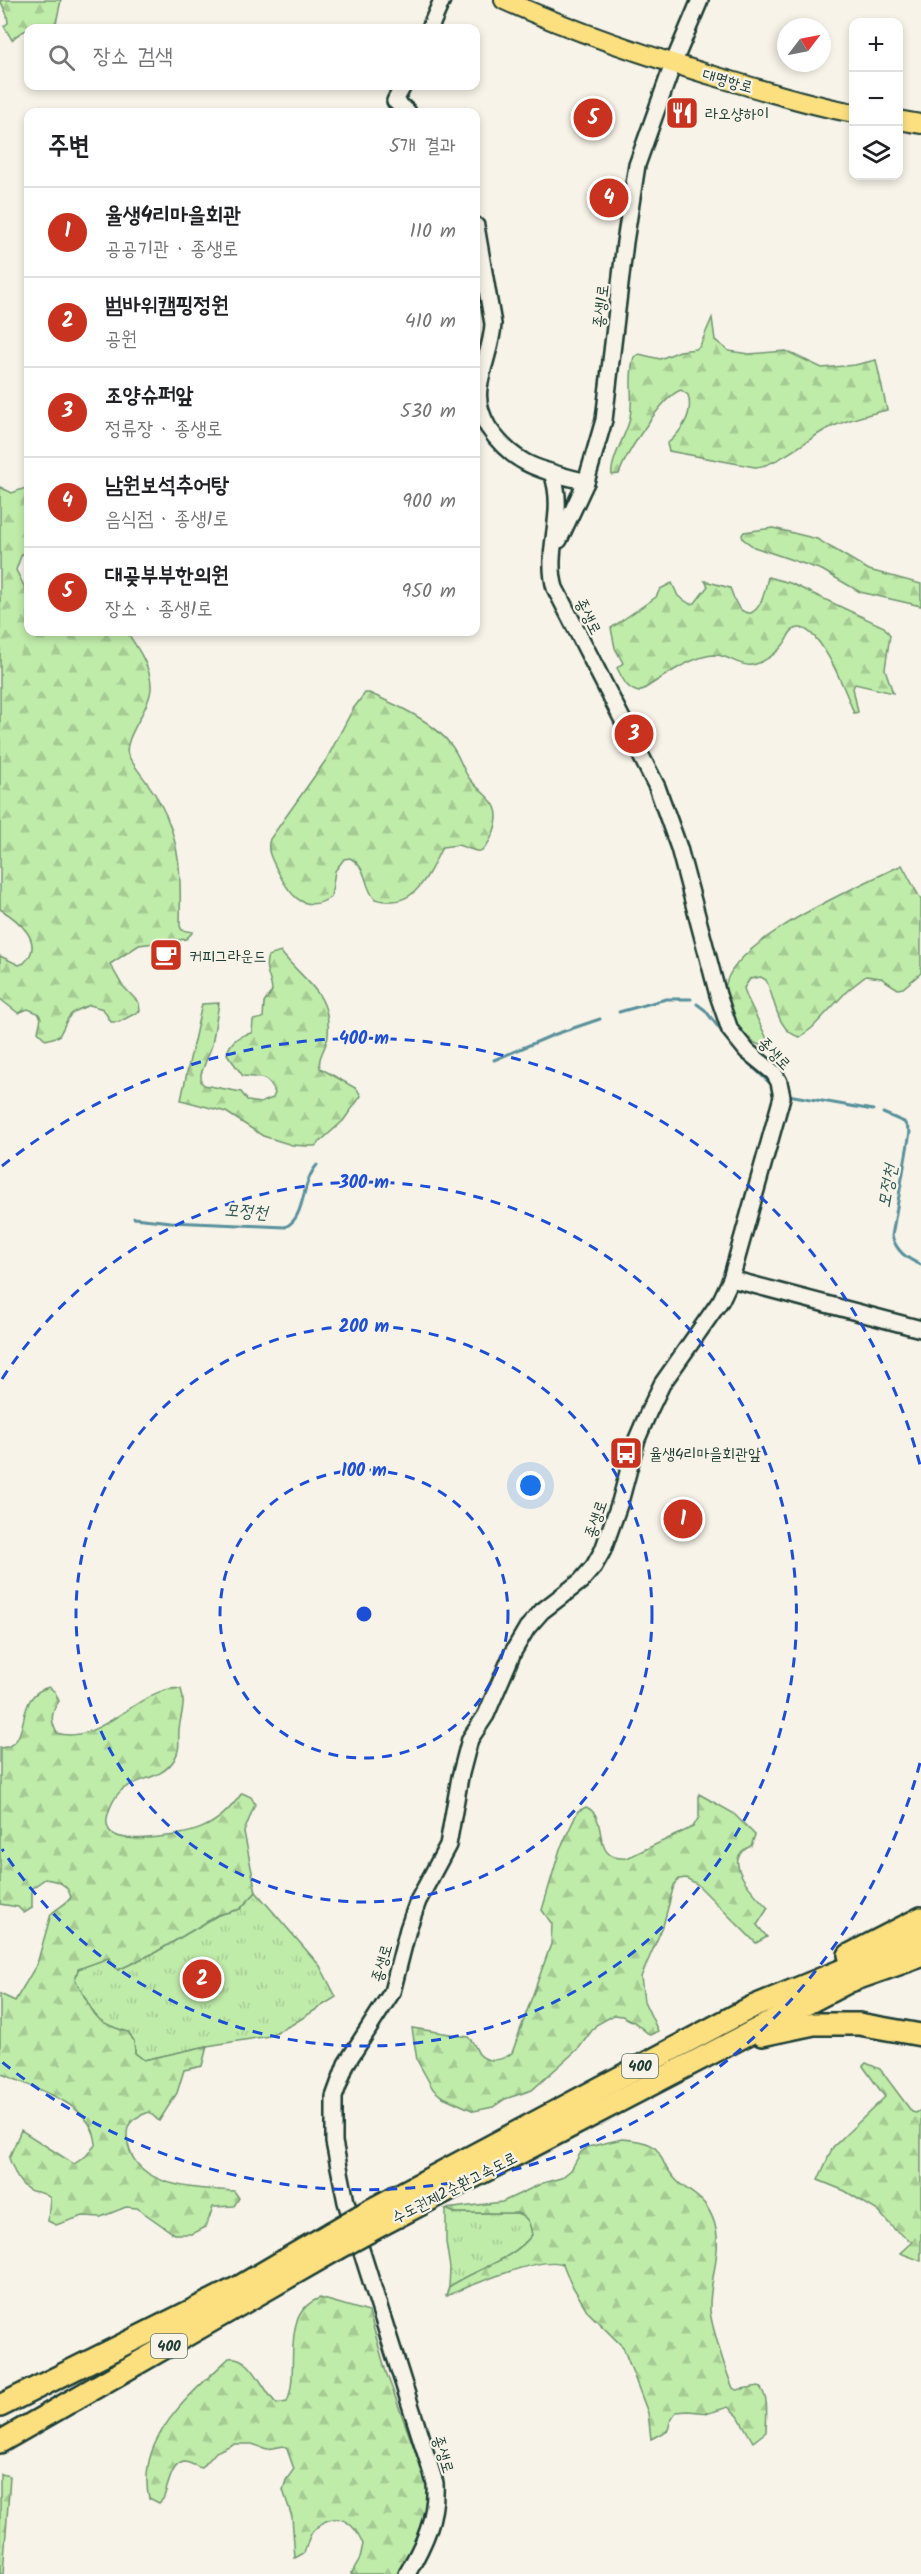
<!DOCTYPE html>
<html lang="ko">
<meta charset="utf-8">
<style>
body{margin:0;font-family:Kalam,"Poor Story",sans-serif;background:#f6f6f6;color:#202124}
.controls{position:absolute;right:18px;top:18px;display:grid;overflow:hidden;border-radius:12px;box-shadow:0 3px 9px #0003}
.controls button{width:54px;height:54px;display:grid;place-items:center;padding:0;border:0;border-bottom:2px solid #e0e0e0;background:#fff;color:#202124;font:30px sans-serif}
.compass{position:absolute;left:777px;top:18px;width:54px;height:54px;border-radius:50%;background:#fff;box-shadow:0 3px 9px #0003;rotate:58deg}
.you{position:absolute;left:531px;top:1486px;width:21px;height:21px;margin:-15px;border:4px solid #fff;border-radius:50%;background:#1a73e8;box-shadow:0 0 0 9px #1a73e833}
.badge{display:grid;place-items:center;width:39px;height:39px;border-radius:50%;background:#c8321e;color:#fff;font-size:20px;font-weight:700}
.pin{position:absolute;translate:-50% -50%;border:3px solid #fff;box-shadow:0 2px 6px #0006}
.list{margin:0;padding:0;list-style:none}
h2{display:flex;justify-content:space-between;align-items:center;height:78px;margin:0;padding:0 24px;font-size:26px}
h2 small{font-size:20px;font-weight:400;color:#757577}
.list li{display:grid;grid-template-columns:39px 1fr auto;gap:18px;align-items:center;box-sizing:border-box;height:90px;padding:0 24px;border-top:2px solid #e0e0e0}
.list b{display:block;font-size:22px;white-space:nowrap}
.list p{margin:0;font-size:20px;white-space:nowrap;color:#757577}
.list em{font-size:20px;font-style:normal;color:#757577}
.icon{flex:none;width:33px;height:33px;fill:none;stroke:currentColor;stroke-width:2;stroke-linecap:round;stroke-linejoin:round}
.map{position:relative;flex:none;width:921px;height:2574px;overflow:hidden}
.search{position:absolute;background:#fff;box-shadow:0 3px 9px #0003;left:24px;top:24px;width:456px;height:66px;display:flex;align-items:center;gap:15px;box-sizing:border-box;padding:0 21px;border-radius:12px;color:#757577;font-size:22px}
.panel{position:absolute;background:#fff;box-shadow:0 3px 9px #0003;left:24px;top:108px;width:456px;height:528px;border-radius:12px}
.map>svg:first-child{display:block}
</style>
<div class="map">
<svg width="921" height="2574" viewBox="0 0 921 2574">
<defs>
<pattern id="grass-tufts" width="24" height="20" patternUnits="userSpaceOnUse" patternTransform="scale(1.5)"><rect width="24" height="20" fill="#c0ecaa"/><path d="M3 7l-1-3M5 7V3M7 7l1-3M15 17l-1-3M17 17v-4M19 17l1-3" fill="none" stroke="#a5cb93"/></pattern>
<pattern id="forest-firs" width="22" height="20" patternUnits="userSpaceOnUse" patternTransform="scale(1.5)"><rect width="22" height="20" fill="#c0ecaa"/><path d="M5 1l3.5 6h-7zM16 11l3.5 6h-7z" fill="#a5cb93"/></pattern>
</defs>
<rect width="100%" height="100%" fill="#f7f3e8"/>
<filter id="ink" filterUnits="userSpaceOnUse"><feTurbulence type="fractalNoise" baseFrequency=".0167" numOctaves="2"/><feDisplacementMap in="SourceGraphic" scale="12" xChannelSelector="R" yChannelSelector="G"/><feConvolveMatrix kernelMatrix="1 2 1 2 8 2 1 2 1" color-interpolation-filters="sRGB"/></filter>
<g filter="url(#ink)">
<!-- grass -->
<g fill="url(#grass-tufts)" stroke="#70946f" stroke-width="1.5">
<path d="M 256,1892 L 320,1966 L 336,1997 L 293,2024 L 269,2036 L 207,2046 L 144,2060 L 135,2053 L 134,2041 L 128,2032 C 86,2020 97,2013 75,1981 L 78,1969 L 109,1957 L 118,1970 L 156,1952 L 218,1915 L 240,1909 Z"/>
<path d="M 446,2209 L 455,2213 L 517,2213 L 526,2217 L 531,2225 L 532,2235 C 511,2261 476,2269 449,2287 L 450,2268 L 446,2242 Z"/>
</g>
<!-- forest -->
<g fill="url(#forest-firs)" stroke="#70946f" stroke-width="1.5">
<path d="M 0,0 L 61,0 L 55,28 C 38,29 24,26 12,40 L 4,26 L 8,23 L 7,15 Z"/>
<path d="M 712,318 L 715,340 L 729,351 L 749,354 L 786,351 L 822,368 L 855,365 L 876,360 L 887,410 C 865,415 845,420 825,430 C 807,440 774,467 755,467 L 669,451 L 667,444 C 681,432 694,414 688,395 L 681,390 C 662,396 626,454 619,474 L 612,475 C 610,462 625,436 629,422 C 635,400 627,378 634,357 L 639,354 L 660,359 L 680,351 L 696,349 L 700,346 Z"/>
<path d="M 0,487 L 12,493 L 28,487 L 28,547 L 21,556 L 16,570 L 28,594 L 28,632 L 127,632 C 137,647 151,667 151,686 C 152,707 122,739 128,755 C 133,766 152,787 159,801 C 182,842 181,880 180,926 L 182,930 L 193,932 L 186,939 L 139,945 L 110,964 L 122,985 L 139,1003 L 140,1011 L 119,1022 L 111,1022 L 103,1009 L 90,1005 C 65,1014 70,1016 59,1036 L 46,1040 L 38,1032 L 41,1018 L 38,1013 L 28,1009 L 18,1013 L 0,999 L 0,956 L 19,965 L 24,963 C 46,942 18,920 0,909 Z"/>
<polygon points="773,528 817,539 869,570 921,584 921,606 860,592 822,570 754,547 743,539 742,535 744,532"/>
<path d="M 768,577 L 790,583 L 884,627 L 890,635 L 885,669 L 893,693 L 855,684 L 853,688 L 858,712 L 854,713 C 848,698 817,614 793,630 C 788,633 787,641 783,645 C 776,654 763,663 752,665 C 740,667 729,656 717,655 C 693,654 659,680 639,692 C 626,689 623,679 617,668 L 623,663 L 615,648 L 611,628 L 656,597 L 660,589 L 672,583 L 678,596 L 690,604 L 695,603 L 708,586 L 705,581 L 730,588 C 735,599 736,613 751,613 C 763,607 765,589 768,577 Z"/>
<path d="M 365,693 L 369,693 C 397,705 433,721 451,745 C 459,755 462,768 469,778 C 484,798 505,802 494,831 C 491,839 488,845 482,851 L 476,851 L 458,845 L 442,847 C 428,876 414,911 375,899 C 363,886 369,869 350,858 L 344,859 L 335,871 L 331,897 C 303,916 288,892 277,870 C 272,859 266,851 270,839 L 326,760 L 353,709 Z"/>
<path d="M 902,865 L 921,900 L 921,973 L 903,988 L 898,989 L 881,978 L 866,976 L 848,990 L 812,1028 L 800,1037 C 776,1032 775,997 766,980 L 761,977 L 750,979 L 744,988 L 746,995 L 769,1043 L 768,1047 C 749,1044 739,1033 732,1015 C 729,1007 724,998 725,989 C 728,941 861,885 902,865 Z"/>
<path d="M 281,952 C 303,981 332,992 328,1036 C 327,1047 317,1057 320,1068 L 357,1089 L 361,1096 L 343,1121 L 315,1146 L 307,1146 L 292,1145 L 263,1136 L 226,1112 L 181,1100 L 202,1004 L 219,1003 L 212,1045 L 201,1074 L 201,1082 L 204,1085 L 241,1092 L 248,1101 L 260,1103 L 273,1098 L 275,1093 C 268,1075 260,1078 243,1076 L 227,1054 C 230,1041 240,1035 252,1033 L 253,1020 L 263,1018 L 264,1003 L 272,991 C 271,977 263,969 268,956 Z"/>
<path d="M 49,1687 L 55,1692 L 59,1701 C 51,1712 50,1721 57,1733 C 101,1747 143,1683 181,1689 C 186,1705 181,1713 179,1729 C 178,1741 181,1749 174,1760 C 162,1779 141,1777 123,1789 C 114,1796 102,1819 109,1830 C 116,1840 137,1839 148,1838 C 192,1834 216,1830 242,1793 L 251,1797 L 255,1804 L 244,1832 L 256,1892 L 240,1909 L 218,1915 L 156,1952 L 118,1970 L 109,1958 L 78,1969 L 75,1981 C 97,2013 87,2020 128,2032 L 134,2041 L 135,2053 L 144,2060 L 207,2046 L 202,2066 L 184,2070 L 177,2093 L 159,2121 L 149,2112 C 136,2117 126,2121 127,2137 C 131,2189 196,2188 234,2191 L 239,2198 L 234,2206 L 213,2207 L 206,2227 L 192,2234 L 174,2234 L 137,2208 L 126,2207 L 101,2217 L 83,2216 L 56,2225 L 48,2221 L 50,2198 C 43,2192 40,2193 32,2191 C 18,2186 14,2170 9,2158 L 21,2130 L 74,2164 L 86,2156 L 96,2144 C 93,2102 32,2088 0,2073 L 0,1994 L 15,2001 L 37,1964 L 51,1914 C 58,1907 66,1905 71,1897 C 67,1884 59,1881 45,1879 L 32,1888 L 32,1908 L 24,1913 L 18,1907 L 0,1904 L 0,1748 C 35,1746 11,1696 49,1687 Z"/>
<path d="M 699,1794 L 733,1813 L 755,1835 L 751,1846 C 718,1859 755,1895 768,1908 L 757,1925 L 767,1937 L 756,1943 L 697,1884 L 686,1878 L 679,1879 L 674,1885 L 663,1926 L 641,1977 L 644,2001 L 658,2031 L 650,2035 L 634,2022 L 622,2016 L 614,2015 L 596,2025 L 579,2048 L 532,2090 L 505,2099 L 493,2107 L 474,2111 L 441,2096 L 433,2089 L 417,2060 L 412,2028 L 468,2037 C 474,2042 475,2048 479,2054 C 488,2064 503,2060 512,2053 L 551,1944 L 552,1924 L 542,1910 L 560,1849 L 578,1811 L 586,1807 C 611,1817 588,1861 627,1858 L 693,1827 L 699,1817 Z"/>
<polygon points="866,2063 880,2069 912,2112 916,2113 921,2110 921,2261 900,2253 912,2242 895,2230 878,2211 845,2191 818,2180 833,2147 885,2097 863,2066"/>
<path d="M 622,2139 C 670,2143 651,2153 676,2180 C 685,2190 698,2194 707,2207 C 729,2241 709,2272 710,2309 C 710,2322 727,2375 733,2388 L 736,2390 L 759,2386 C 770,2398 766,2417 766,2432 L 753,2442 L 738,2416 L 728,2407 L 709,2413 L 688,2411 L 676,2412 L 671,2419 L 668,2430 L 651,2439 L 648,2413 L 623,2347 L 588,2312 L 570,2282 L 563,2264 C 541,2255 470,2286 446,2296 L 449,2287 C 475,2269 512,2261 532,2235 C 530,2223 528,2217 517,2213 L 455,2213 L 446,2209 L 502,2202 L 543,2183 L 561,2178 L 571,2170 L 581,2152 L 588,2147 Z"/>
<path d="M 320,2298 L 369,2312 L 386,2372 L 429,2489 L 430,2511 L 402,2574 L 351,2574 L 360,2558 L 363,2544 C 353,2520 334,2508 313,2531 C 308,2537 307,2546 304,2553 L 295,2558 L 292,2517 L 283,2490 L 286,2480 L 294,2469 L 287,2449 L 283,2446 L 267,2449 L 252,2444 L 233,2444 L 216,2452 L 202,2468 C 196,2467 190,2462 184,2462 C 170,2464 168,2489 163,2499 L 159,2503 L 149,2498 C 135,2439 191,2394 229,2358 C 252,2354 263,2392 277,2404 L 287,2402 C 301,2370 278,2313 320,2298 Z"/>
<polygon points="0,2474 10,2476 3,2574 0,2574"/>
</g>
<g fill="none" stroke-linecap="round" stroke-linejoin="round">
<!-- stream -->
<g stroke="#59909b" stroke-width="3">
<polyline points="697,1004 705,1010 739,1054 775,1088"/>
<polyline points="619,1012 666,999 691,999"/>
<polyline points="494,1060 553,1035 600,1019"/>
<polyline points="788,1095 873,1110"/>
<path d="M 883,1113 L 904,1122 L 910,1132 L 892,1236 C 897,1252 906,1258 921,1265"/>
<path d="M 134,1218 L 171,1222 L 285,1227 C 306,1218 300,1184 317,1165"/>
</g>
<defs>
<g id="minor">
<polyline points="430,28 442,0"/>
<polyline points="403,86 395,101 408,112"/>
<path d="M 476,226 L 493,324 C 492,346 482,366 479,388 C 477,402 481,415 488,427 C 515,467 542,470 586,482"/>
<polyline points="559,540 586,482 604,420 625,242 637,165 673,64 700,0"/>
<polyline points="731,1279 921,1329"/>
<path d="M 407,2574 C 424,2544 437,2518 435,2483 L 346,2202 L 334,2142 L 334,2097 L 346,2064 L 392,1992 L 408,1929 L 418,1901 L 448,1845 L 460,1777 L 470,1739 L 486,1715 L 513,1652 L 527,1628 L 542,1611 L 581,1581 L 594,1566 L 603,1550 L 620,1502 L 637,1439 L 649,1411 L 662,1384 L 721,1300 L 731,1279 L 782,1097 L 779,1082 L 774,1073 L 747,1051 L 730,1030 L 718,995 L 679,848 L 657,787 L 555,588 C 544,549 567,513 552,473"/>
</g>
<g id="major">
<path d="M 504,0 C 579,34 658,60 738,83 C 776,94 814,106 854,113"/>
<polyline points="898,120 921,124"/>
</g>
<g id="highway">
<polyline points="849,1955 921,1918"/>
<polyline points="762,2035 814,2024 859,2024 921,2035"/>
<polyline points="367,2212 750,2008 921,1938"/>
<polyline points="379,2226 850,1981 921,1956"/>
<polyline points="0,2406 239,2287 331,2233"/>
<polyline points="0,2442 337,2249"/>
</g>
</defs>
<!-- minor casing -->
<use href="#minor" stroke="#1f3d34" stroke-width="20"/>
<!-- major casing -->
<use href="#major" stroke="#1f3d34" stroke-width="22"/>
<!-- highway casing -->
<use href="#highway" stroke="#1f3d34" stroke-width="26"/>
<!-- minor -->
<use href="#minor" stroke="#f7f3e8" stroke-width="15"/>
<!-- major -->
<use href="#major" stroke="#fce080" stroke-width="18"/>
<!-- highway -->
<use href="#highway" stroke="#fce080" stroke-width="21"/>
<defs>
<g id="highway-bridge">
<polyline points="331,2233 367,2212"/>
<polyline points="337,2249 379,2226"/>
</g>
</defs>
<!-- highway-bridge casing -->
<use href="#highway-bridge" stroke="#1f3d34" stroke-width="26" stroke-linecap="butt"/>
<!-- highway-bridge -->
<use href="#highway-bridge" stroke="#fce080" stroke-width="21"/>
</g>
</g>
<!-- distance rings -->
<g fill="none" stroke="#1d4ed8" stroke-width="3" stroke-dasharray="10 8">
<circle cx="364" cy="1614" r="144"/>
<circle cx="364" cy="1614" r="288"/>
<path d="M2 1379A432 432 0 1 1 2 1849"/>
<path d="M920 1763A576 576 0 0 1 2 2062M2 1166A576 576 0 0 1 920 1465"/>
</g>
<!-- icons -->
<defs>
<symbol id="restaurant-square" viewBox="-11 -11 22 22"><rect x="-9" y="-9" width="18" height="18" rx="4" fill="#c8321e" stroke="#f7f3e8"/><path d="M-5-6h1v4h1v-4h1v4h1v-4h1v5L-1.5 .5V6h-2V.5L-5-1ZM5-6V6H3V1.5H1.5Q1.5-4 5-6Z" fill="#fff"/></symbol>
<symbol id="cafe-square" viewBox="-11 -11 22 22"><rect x="-9" y="-9" width="18" height="18" rx="4" fill="#c8321e" stroke="#f7f3e8"/><path d="M-5.5-4.5H6V0H3Q3 3.5 0 3.5H-2.5Q-5.5 3.5-5.5 0ZM3-3.2v2h1.7v-2ZM-6 4.5H4V6H-6Z" fill="#fff"/></symbol>
<symbol id="bus-square" viewBox="-11 -11 22 22"><rect x="-9" y="-9" width="18" height="18" rx="4" fill="#c8321e" stroke="#f7f3e8"/><path d="M-5-6H5V4H4V6H2V4H-2V6H-4V4H-5ZM-3.5-4V0h7V-4ZM-3.5 1.2v1.5H-2V1.2ZM2 1.2v1.5H3.5V1.2Z" fill="#fff"/></symbol>
</defs>
<g fill-rule="evenodd">
<use href="#restaurant-square" x="663" y="94" width="38" height="38"/>
<use href="#cafe-square" x="147" y="936" width="38" height="38"/>
<use href="#bus-square" x="607" y="1434" width="38" height="38"/>
</g>
<g text-anchor="middle" stroke-width="4.5" stroke-linejoin="round" paint-order="stroke">
<!-- shield labels -->
<g fill="#f7f3e8" stroke="#60746a" stroke-width="1.5">
<rect x="622" y="2054" width="36" height="24" rx="4.5"/>
<rect x="151" y="2334" width="36" height="24" rx="4.5"/>
</g>
<g font-size="15" font-weight="bold" fill="#1f3d34">
<text x="640" y="2071">400</text>
<text x="169" y="2351">400</text>
</g>
<!-- street labels -->
<g font-size="16" fill="#1f3d34" stroke="#f7f3e8">
<text transform="translate(728 80) rotate(16)" y="6">대명항로</text>
<text transform="translate(600 306) rotate(-84)" y="6">종생1로</text>
<text transform="translate(589 616) rotate(63)" y="6">종생로</text>
<text transform="translate(775 1053) rotate(46)" y="6">종생로</text>
<text transform="translate(595 1519) rotate(-71)" y="6">종생로</text>
<text transform="translate(381 1963) rotate(-74)" y="6">종생로</text>
<text transform="translate(454 2187) rotate(-27)" y="6">수도권제2순환고속도로</text>
<text transform="translate(444 2454) rotate(73)" y="6">종생로</text>
</g>
<!-- poi labels -->
<g font-size="16" fill="#1f3d34" stroke="#f7f3e8" text-anchor="start">
<text x="705" y="119">라오샹하이</text>
<text x="189" y="961">커피그라운드</text>
<text x="649" y="1459">율생4리마을회관앞</text>
</g>
<!-- water labels -->
<g font-size="18" font-style="italic" fill="#325956" stroke="#f7f3e8">
<text transform="translate(887 1186) rotate(-80)" y="6">모정천</text>
<text transform="translate(246 1211) rotate(4)" y="6">모정천</text>
</g>
</g>
<circle cx="364" cy="1614" r="9" fill="#1d4ed8" stroke="#f7f3e8" stroke-width="3"/>
<g font-size="18" text-anchor="middle" font-weight="bold" fill="#1d4ed8" stroke="#f7f3e8" stroke-width="4.5" stroke-linejoin="round" paint-order="stroke">
<text x="364" y="1044">400 m</text>
<text x="364" y="1188">300 m</text>
<text x="364" y="1332">200 m</text>
<text x="364" y="1476">100 m</text>
</g>
</svg>
<div class="controls">
<button>+</button>
<button>−</button>
<button><svg class="icon" aria-label="layers" viewBox="0 0 24 24"><path d="M12 4l9 5-9 5-9-5zM3 14l9 5 9-5"/></svg></button>
</div>
<svg class="compass" viewBox="-18 -18 36 36"><path d="M0-13l5 13h-10z" fill="#e53935"/><path d="M0 13l5-13h-10z" fill="#757577"/></svg>
<div class="you"></div>
<div class="pin badge" style="left:683px;top:1519px">1</div>
<div class="pin badge" style="left:202px;top:1979px">2</div>
<div class="pin badge" style="left:634px;top:734px">3</div>
<div class="pin badge" style="left:609px;top:198px">4</div>
<div class="pin badge" style="left:593px;top:118px">5</div>
<div class="search"><svg class="icon" aria-label="search" viewBox="0 0 24 24"><circle cx="10" cy="10" r="6"/><path d="M15 15l6 6"/></svg>장소 검색</div>
<section class="panel">
<h2>주변<small>5개 결과</small></h2>
<ul class="list">
<li><span class="badge">1</span><div><b>율생4리마을회관</b><p>공공기관 · 종생로</p></div><em>110 m</em></li>
<li><span class="badge">2</span><div><b>범바위캠핑정원</b><p>공원</p></div><em>410 m</em></li>
<li><span class="badge">3</span><div><b>조양슈퍼앞</b><p>정류장 · 종생로</p></div><em>530 m</em></li>
<li><span class="badge">4</span><div><b>남원보석추어탕</b><p>음식점 · 종생1로</p></div><em>900 m</em></li>
<li><span class="badge">5</span><div><b>대곶부부한의원</b><p>장소 · 종생1로</p></div><em>950 m</em></li>
</ul>
</section>
</div>
